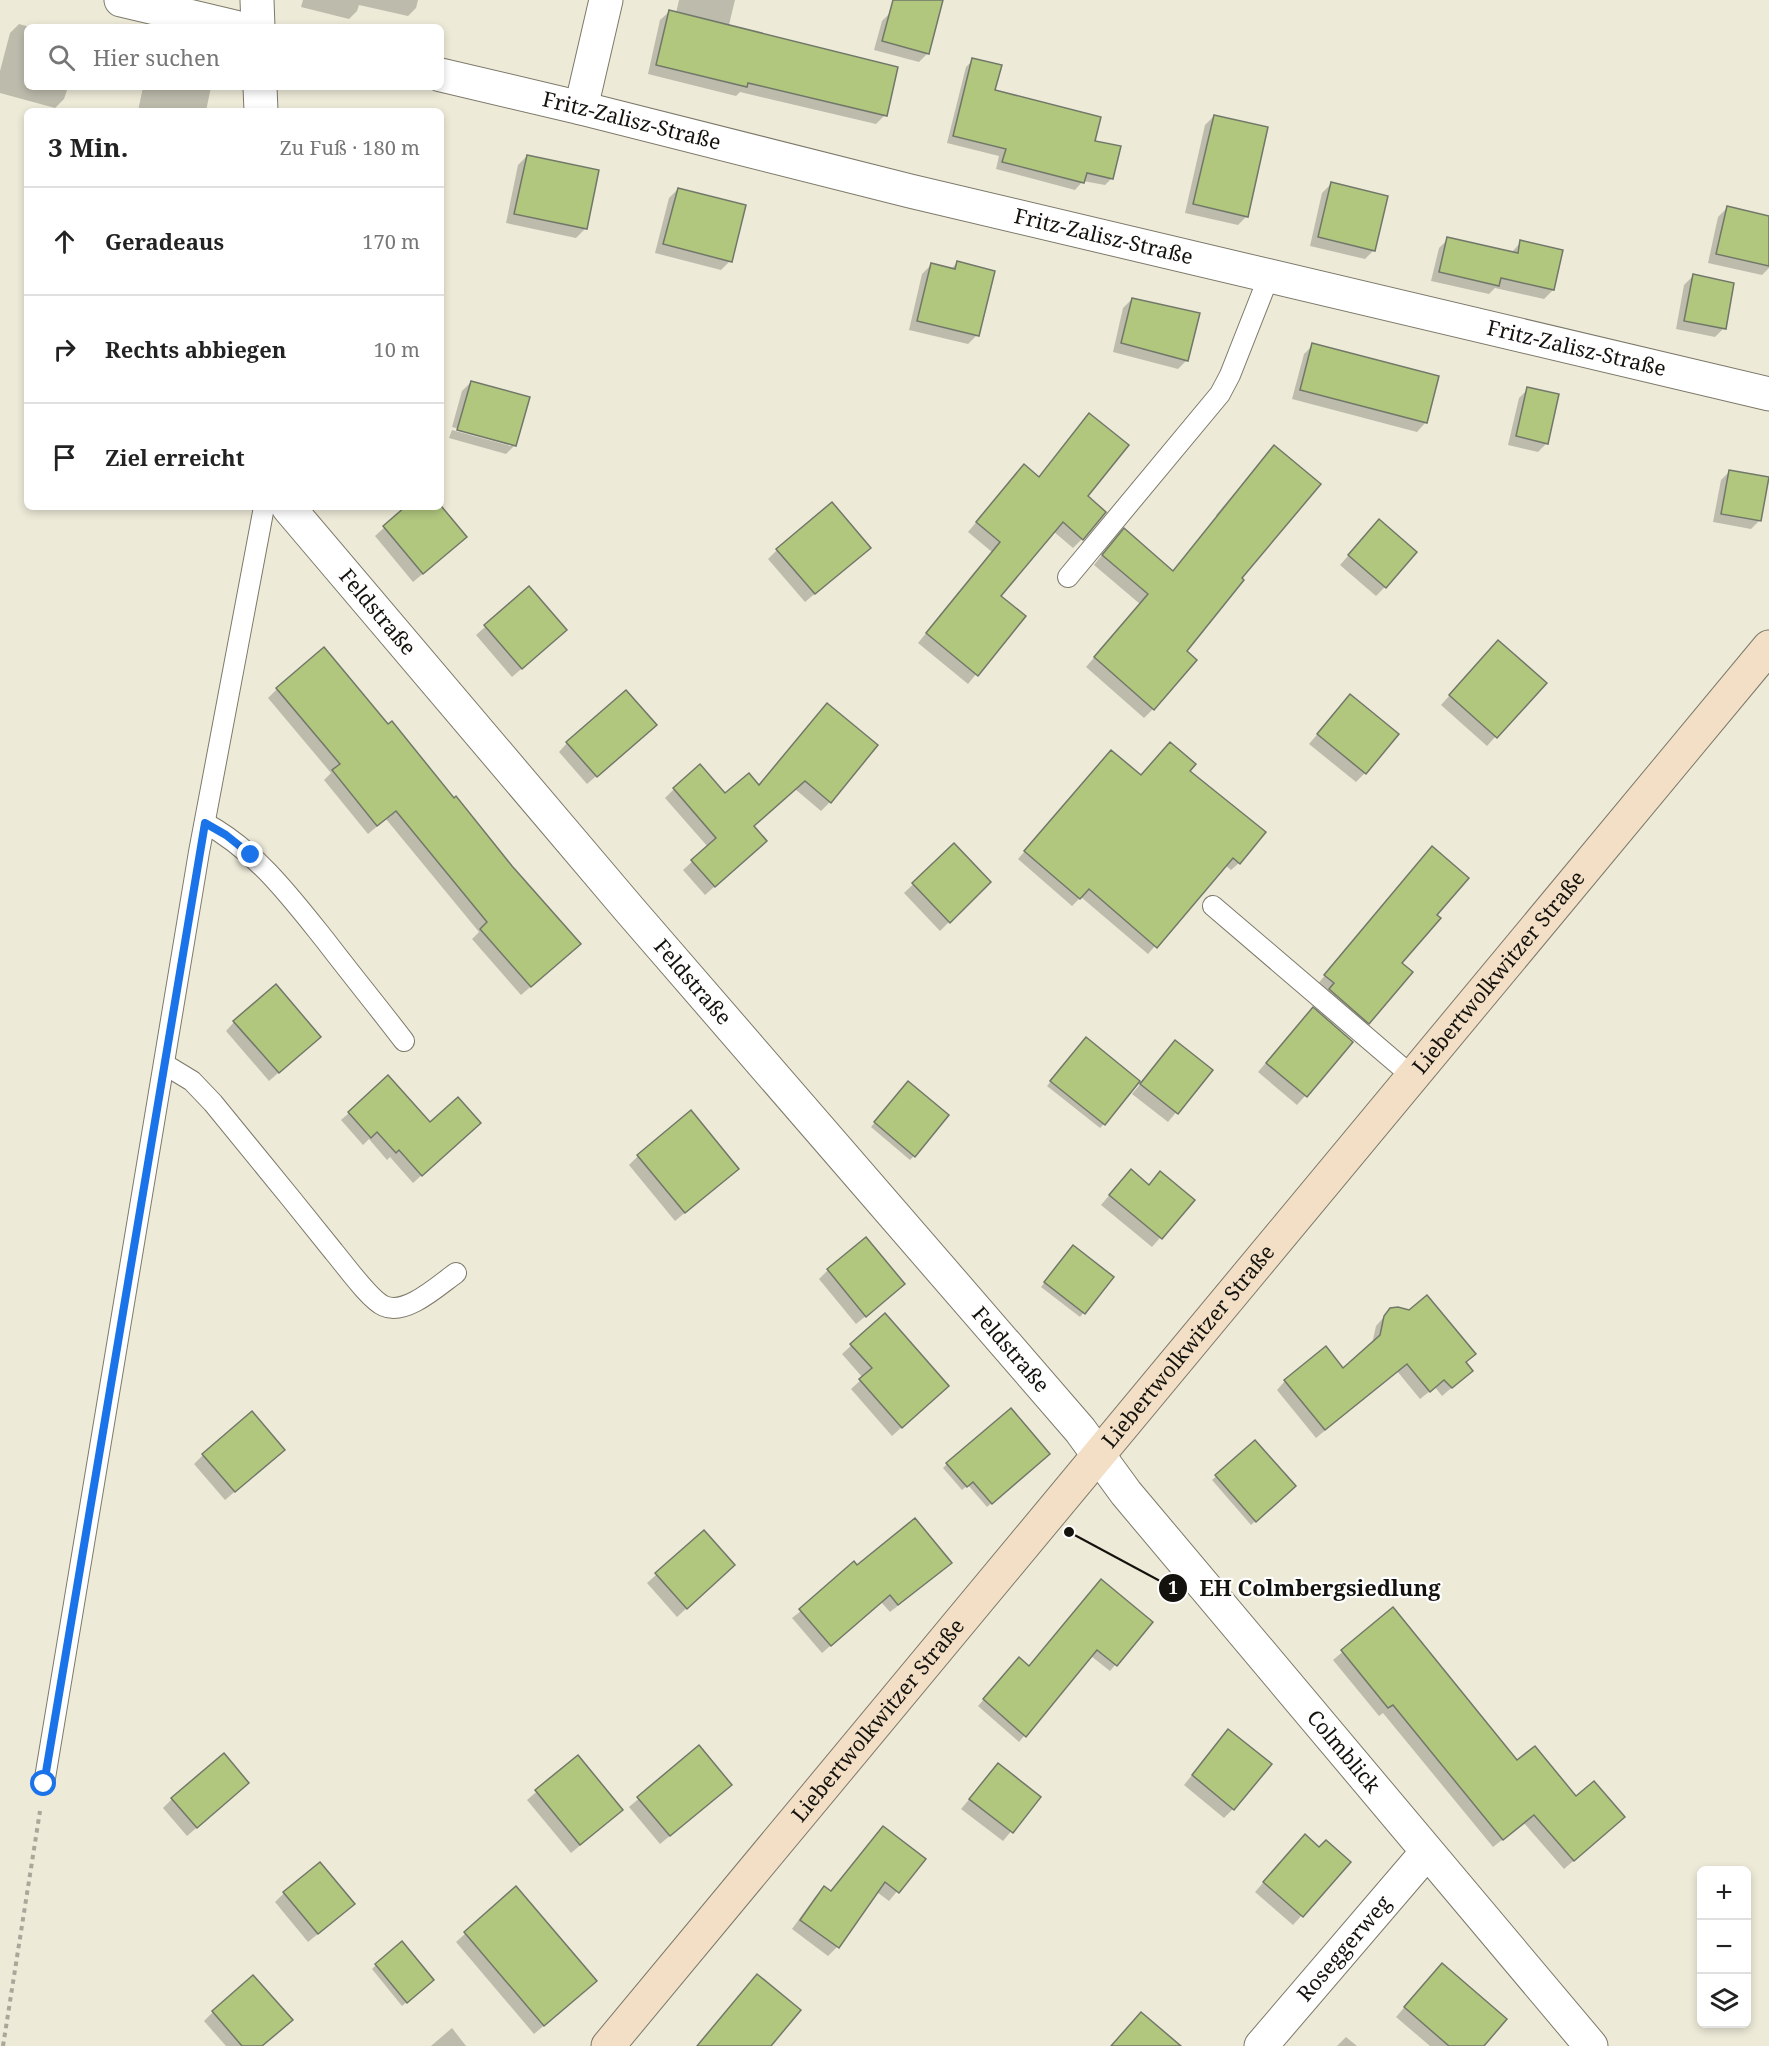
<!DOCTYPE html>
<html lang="de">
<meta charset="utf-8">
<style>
body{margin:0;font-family:"Noto Serif",serif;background:#f2f2f2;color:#222}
.controls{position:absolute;right:18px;bottom:18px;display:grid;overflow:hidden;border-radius:9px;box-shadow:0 3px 9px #0003}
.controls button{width:54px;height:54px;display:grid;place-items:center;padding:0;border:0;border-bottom:2px solid #e0e0e0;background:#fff;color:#222;font:30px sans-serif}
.stop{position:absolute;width:18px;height:18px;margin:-14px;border:4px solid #1a73e8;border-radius:50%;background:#fff}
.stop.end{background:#1a73e8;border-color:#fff;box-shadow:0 2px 6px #0008}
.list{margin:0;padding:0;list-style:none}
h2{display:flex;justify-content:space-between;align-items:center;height:78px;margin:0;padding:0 24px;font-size:26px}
h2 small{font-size:20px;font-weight:400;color:#767676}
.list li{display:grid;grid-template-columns:39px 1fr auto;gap:18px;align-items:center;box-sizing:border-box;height:108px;padding:0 24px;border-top:2px solid #e0e0e0}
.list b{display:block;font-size:22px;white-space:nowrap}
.list em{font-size:20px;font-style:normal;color:#767676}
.icon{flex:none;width:33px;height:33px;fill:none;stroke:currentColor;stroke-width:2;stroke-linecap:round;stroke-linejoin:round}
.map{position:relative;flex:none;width:1769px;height:2046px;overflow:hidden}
.search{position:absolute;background:#fff;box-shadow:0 3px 9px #0003;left:24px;top:24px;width:420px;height:66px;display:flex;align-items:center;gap:15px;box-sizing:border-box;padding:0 21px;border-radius:9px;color:#767676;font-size:22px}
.panel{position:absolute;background:#fff;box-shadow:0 3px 9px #0003;left:24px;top:108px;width:420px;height:402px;border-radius:9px}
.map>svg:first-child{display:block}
</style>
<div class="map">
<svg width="1769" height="2046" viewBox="0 0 1769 2046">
<rect width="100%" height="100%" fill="#edead8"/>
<!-- shadow -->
<g fill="#0003">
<polygon points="303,0 418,0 416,8 408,16 359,5 357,11 349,19 301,7"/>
<polygon points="679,0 735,0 729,25 885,115 876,124 740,92 736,96 648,74 660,20 670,11 676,13"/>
<polygon points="891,12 928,53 919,62 874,50 882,21"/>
<polygon points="19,24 30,27 27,27 27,87 68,87 64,99 55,108 0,93 0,71 10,33"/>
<polygon points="973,60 993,91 1093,142 1112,178 1105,185 1083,181 1075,190 996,169 999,156 947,143 966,67"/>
<polygon points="143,87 211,87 206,111 138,111"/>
<polygon points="1214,116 1247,216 1238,225 1185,213 1205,125"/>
<polygon points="527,156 585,229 576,238 506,223 518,165"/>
<polygon points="1331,184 1374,250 1365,259 1310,246 1322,193"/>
<polygon points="678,189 730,261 721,270 655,253 669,198"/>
<polygon points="1727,208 1769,217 1769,268 1762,275 1708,263 1718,217"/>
<polygon points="1448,239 1511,253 1521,242 1553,290 1544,299 1495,288 1489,294 1431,281 1439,248"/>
<polygon points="957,263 977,335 968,344 909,330 922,274 931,265 950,270"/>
<polygon points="1693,276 1724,328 1715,337 1676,329 1684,285"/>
<polygon points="1132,299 1187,360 1178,369 1113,352 1123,308"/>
<polygon points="1313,345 1426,422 1417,432 1292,399 1304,354"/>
<polygon points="471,382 515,445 506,454 449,438 452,430 511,446 511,443 452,427 462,391"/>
<polygon points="1528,389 1547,443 1538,452 1508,445 1519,398"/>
<polygon points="1274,447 1240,578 1185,651 1153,709 1144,718 1086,667 1140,604 1094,565 1115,539 1172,572 1217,517 1216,515"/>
<polygon points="1730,471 1760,520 1751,529 1713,522 1721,480"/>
<polygon points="1015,475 1086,497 1082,539 1073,548 1053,531 999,596 1024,616 968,684 918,643 992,552 968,532"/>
<polygon points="407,507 440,507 456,546 413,582 375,536"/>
<polygon points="1379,521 1385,587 1376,596 1340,565"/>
<polygon points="777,550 860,556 805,602 768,559"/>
<polygon points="529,588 556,639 512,677 476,635"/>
<polygon points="1489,651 1544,683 1487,746 1441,705"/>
<polygon points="277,689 570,953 521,995 472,939 479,932 386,819 368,834 324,780 331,773 268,698"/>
<polygon points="1350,696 1365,773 1356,782 1309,744"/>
<polygon points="827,705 830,802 821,811 795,789 753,827 756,850 705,895 683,870 708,847 665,798 674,789 725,795 758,786"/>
<polygon points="646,734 587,784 559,752 567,743"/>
<polygon points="1104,760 1141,777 1188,771 1239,863 1231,870 1225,865 1148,954 1081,897 1072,906 1018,859"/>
<polygon points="954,845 989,882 940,931 904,893"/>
<polygon points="1424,856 1435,915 1400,963 1368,1023 1359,1031 1317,985"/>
<polygon points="1304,1018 1305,1096 1297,1105 1258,1072"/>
<polygon points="234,1022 310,1045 269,1081 226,1031"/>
<polygon points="1175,1042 1211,1071 1168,1122 1132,1094"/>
<polygon points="1082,1043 1104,1124 1100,1128 1047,1086"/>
<polygon points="904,1087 914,1156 910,1160 871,1127"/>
<polygon points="349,1113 430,1124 471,1130 413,1183 390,1157 387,1160 369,1139 363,1145 341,1120"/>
<polygon points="638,1156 728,1177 675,1221 629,1165"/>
<polygon points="1161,1173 1193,1200 1152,1247 1101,1205 1122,1180 1148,1186"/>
<polygon points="1069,1251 1112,1277 1080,1317 1041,1287"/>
<polygon points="828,1270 894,1293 856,1324 819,1279"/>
<polygon points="1390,1310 1465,1363 1462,1379 1442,1396 1435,1387 1420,1399 1397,1371 1316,1438 1277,1390 1285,1381 1343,1370 1372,1344 1376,1326"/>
<polygon points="885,1315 938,1394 892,1436 851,1389 863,1378 842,1354"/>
<polygon points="1255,1442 1294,1486 1251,1525 1212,1480"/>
<polygon points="203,1455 274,1458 225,1500 194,1464"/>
<polygon points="1044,1458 987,1507 968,1485 962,1490 943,1468 947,1464"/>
<polygon points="704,1532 724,1574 677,1617 647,1583"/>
<polygon points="857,1567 942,1571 890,1612 881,1602 822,1653 792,1618"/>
<polygon points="1393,1609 1516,1763 1576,1798 1614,1826 1564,1869 1524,1823 1493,1847 1383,1713 1379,1716 1333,1660"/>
<polygon points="1151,1622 1110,1671 1091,1656 1019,1742 978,1706 1013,1666 1028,1668"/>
<polygon points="1220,1740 1233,1809 1224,1818 1184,1785"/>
<polygon points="699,1747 721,1794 660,1844 629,1807"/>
<polygon points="577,1757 612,1819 571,1853 527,1800"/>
<polygon points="998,1765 1039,1798 1003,1841 961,1809"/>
<polygon points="238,1792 187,1836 163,1808 172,1799"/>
<polygon points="883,1828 924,1859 889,1901 877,1892 837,1947 828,1956 792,1929 815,1897 824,1888 830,1892"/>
<polygon points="1296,1845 1319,1849 1349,1863 1293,1925 1255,1892"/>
<polygon points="516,1888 586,1990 534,2034 456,1942"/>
<polygon points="284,1893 344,1913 308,1942 275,1902"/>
<polygon points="376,1965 428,1984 402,2006 372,1969"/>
<polygon points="1433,1974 1482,2046 1430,2046 1396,2017"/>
<polygon points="213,2012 261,2046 226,2046 204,2021"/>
<polygon points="452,2028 466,2046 431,2046"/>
<polygon points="1346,2037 1357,2046 1337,2046"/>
</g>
<!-- building -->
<g fill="#b1c77e" stroke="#727869" stroke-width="1.5">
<polygon points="893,0 943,0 929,54 882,41"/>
<polygon points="669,10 898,67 887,116 748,83 747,87 656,65"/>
<polygon points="972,58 1002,65 995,90 1101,117 1095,141 1121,146 1113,179 1087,173 1084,183 1002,162 1006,149 953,136"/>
<polygon points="1214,115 1268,127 1248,217 1193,204"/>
<polygon points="527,155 599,170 587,229 514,214"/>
<polygon points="1331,182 1388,196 1375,251 1318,237"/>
<polygon points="678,188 746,205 732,262 663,244"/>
<polygon points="1727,206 1769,216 1769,266 1716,254"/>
<polygon points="1447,237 1518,253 1520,240 1563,250 1554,290 1501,278 1499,286 1439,272"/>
<polygon points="957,261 995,271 979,336 917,321 931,263 955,269"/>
<polygon points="1693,274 1734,283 1726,329 1684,321"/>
<polygon points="1132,298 1200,313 1188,361 1121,343"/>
<polygon points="1312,343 1439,376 1427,423 1300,390"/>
<polygon points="471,381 530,397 516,446 457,430"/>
<polygon points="1527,387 1559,394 1548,444 1516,436"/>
<polygon points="1089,413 1129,445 1088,496 1106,512 1083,540 1063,522 1001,596 1026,616 978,676 926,633 1000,542 976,522 1024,464 1039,477"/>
<polygon points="1274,445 1321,484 1242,578 1244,580 1187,651 1197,660 1154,710 1094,657 1148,594 1102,555 1124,528 1173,571"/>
<polygon points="1729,470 1769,477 1761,521 1721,514"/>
<polygon points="832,502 871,548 815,594 776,549"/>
<polygon points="405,507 442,507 467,537 423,574 383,526"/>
<polygon points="1379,519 1417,552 1386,588 1348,555"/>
<polygon points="529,586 567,630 522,669 484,625"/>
<polygon points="1498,640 1547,683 1497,738 1449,695"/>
<polygon points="324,647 388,724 392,721 454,798 456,796 512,866 581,944 531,987 480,929 487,922 396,811 377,826 332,770 340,764 276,688"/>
<polygon points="626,690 657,725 597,777 566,742"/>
<polygon points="1350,694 1399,734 1366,774 1317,734"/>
<polygon points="827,703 878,745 831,803 805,781 754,826 767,841 715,887 691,860 716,838 673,788 700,764 725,793 749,773 759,785"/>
<polygon points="1170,742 1196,764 1190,771 1266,832 1240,864 1233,858 1157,948 1089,889 1080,899 1024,851 1111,750 1141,775"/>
<polygon points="954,843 991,882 950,923 912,883"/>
<polygon points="1432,846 1469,878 1437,915 1441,918 1402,963 1413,972 1369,1024 1329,989 1334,983 1324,975"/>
<polygon points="276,984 321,1037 279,1073 233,1021"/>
<polygon points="1313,1007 1353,1042 1307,1097 1266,1063"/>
<polygon points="1086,1037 1140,1081 1105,1125 1050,1081"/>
<polygon points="1175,1040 1213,1070 1178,1114 1140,1084"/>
<polygon points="388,1075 430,1122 458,1097 481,1123 422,1176 399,1150 396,1153 377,1132 371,1138 348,1112"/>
<polygon points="908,1081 949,1115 915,1157 874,1122"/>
<polygon points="691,1110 739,1169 685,1213 637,1155"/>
<polygon points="1131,1169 1149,1185 1160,1171 1195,1200 1162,1239 1109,1195"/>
<polygon points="866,1237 905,1284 866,1317 827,1269"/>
<polygon points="1073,1245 1114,1277 1085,1314 1044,1282"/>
<polygon points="1427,1295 1476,1354 1466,1362 1473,1371 1452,1388 1444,1380 1430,1392 1407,1364 1325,1430 1284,1380 1326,1346 1343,1368 1380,1335 1384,1316 1390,1308 1398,1307 1409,1310"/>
<polygon points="885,1313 949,1386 902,1428 859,1379 872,1368 850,1344"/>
<polygon points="1011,1408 1050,1454 992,1504 973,1482 967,1487 946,1463"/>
<polygon points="252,1411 285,1450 235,1492 202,1454"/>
<polygon points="1255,1440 1296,1486 1256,1522 1215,1475"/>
<polygon points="915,1518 952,1563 898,1605 890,1595 831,1646 799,1609 854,1561 857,1565"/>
<polygon points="704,1530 735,1565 687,1609 655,1573"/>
<polygon points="1101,1579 1153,1622 1117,1666 1097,1650 1026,1737 983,1699 1019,1657 1029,1666"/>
<polygon points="1393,1607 1517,1760 1535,1746 1576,1796 1594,1781 1625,1817 1574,1861 1534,1815 1503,1840 1393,1705 1388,1708 1341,1650"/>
<polygon points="1228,1729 1272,1764 1234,1810 1192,1775"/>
<polygon points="699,1745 732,1785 670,1836 637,1797"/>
<polygon points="224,1753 249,1783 197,1828 171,1798"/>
<polygon points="578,1755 623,1810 580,1845 535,1790"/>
<polygon points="998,1763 1041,1797 1013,1833 969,1799"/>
<polygon points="883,1826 926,1859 899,1893 885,1882 839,1948 800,1920 824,1886 831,1891"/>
<polygon points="1305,1834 1319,1847 1326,1840 1351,1862 1303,1917 1263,1882"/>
<polygon points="320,1862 355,1904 318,1934 283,1892"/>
<polygon points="516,1886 597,1981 544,2026 464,1932"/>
<polygon points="402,1941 434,1980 407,2003 375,1964"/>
<polygon points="1442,1963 1507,2019 1484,2046 1449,2046 1404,2007"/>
<polygon points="757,1974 801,2010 771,2046 697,2046"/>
<polygon points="253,1975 293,2020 262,2046 242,2046 212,2011"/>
<polygon points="1141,2012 1181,2046 1111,2046"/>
</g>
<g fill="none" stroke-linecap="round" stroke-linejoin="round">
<defs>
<g id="lane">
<polyline points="1068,577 1220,394 1230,375 1269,276"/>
<path d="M 205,823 C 256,851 289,895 325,940 C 351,974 378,1007 404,1041"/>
<polyline points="1213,906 1413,1077"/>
<path d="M 164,1064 L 192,1081 L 213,1103 C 254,1153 294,1202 334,1252 C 345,1265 370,1300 384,1306 C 406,1316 439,1285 456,1273"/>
<polyline points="44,1784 199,852 264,507"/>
</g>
<g id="street">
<polyline points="121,0 235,27"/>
<polyline points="257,0 258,27"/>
<path id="s1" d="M 441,75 L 581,108 L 910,191 L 1769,394"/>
<polyline points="260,87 261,111"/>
<polyline points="581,108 606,0"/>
<path id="s2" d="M 288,507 L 629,909 L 1080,1430 L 1126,1493 L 1591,2046"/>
<path id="s3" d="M 1261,2046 L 1427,1852"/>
</g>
<g id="secondary">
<path id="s4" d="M 608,2046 L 1769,647"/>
</g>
</defs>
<!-- lane casing -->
<use href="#lane" stroke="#7d796a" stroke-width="22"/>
<!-- street casing -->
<use href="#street" stroke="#7d796a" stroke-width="35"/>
<!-- secondary casing -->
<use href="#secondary" stroke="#7d796a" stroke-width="35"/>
<!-- path -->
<polyline stroke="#a9a799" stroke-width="4" stroke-dasharray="4.5 4.5" stroke-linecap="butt" points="3,2046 40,1811"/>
<!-- lane -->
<use href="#lane" stroke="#fff" stroke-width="20"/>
<!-- street -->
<use href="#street" stroke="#fff" stroke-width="33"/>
<!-- secondary -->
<use href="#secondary" stroke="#f2dfc6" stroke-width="33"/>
</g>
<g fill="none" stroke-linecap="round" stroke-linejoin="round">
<!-- route -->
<polyline stroke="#1a73e8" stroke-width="8" points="44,1784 205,823 226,835 251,855"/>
</g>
<g text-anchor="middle" stroke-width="4.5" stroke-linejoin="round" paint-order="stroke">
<!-- street labels -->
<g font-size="21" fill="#14120d" stroke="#fff">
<text dy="7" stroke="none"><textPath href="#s1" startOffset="196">Fritz-Zalisz-Straße</textPath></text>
<text dy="7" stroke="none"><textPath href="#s1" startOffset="682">Fritz-Zalisz-Straße</textPath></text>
<text dy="7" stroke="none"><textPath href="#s1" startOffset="1168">Fritz-Zalisz-Straße</textPath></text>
<text dy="7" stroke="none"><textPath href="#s2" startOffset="138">Feldstraße</textPath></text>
<text dy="7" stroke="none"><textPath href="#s4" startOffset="1395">Liebertwolkwitzer Straße</textPath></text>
<text dy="7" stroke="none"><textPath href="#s2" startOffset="624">Feldstraße</textPath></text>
<text dy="7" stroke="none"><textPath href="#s4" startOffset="909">Liebertwolkwitzer Straße</textPath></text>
<text dy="7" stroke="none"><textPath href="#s2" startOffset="1110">Feldstraße</textPath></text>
<text dy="7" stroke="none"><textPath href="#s4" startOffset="423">Liebertwolkwitzer Straße</textPath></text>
<text dy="7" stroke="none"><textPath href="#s2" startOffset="1632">Colmblick</textPath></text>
<text dy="7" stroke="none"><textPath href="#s3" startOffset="128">Roseggerweg</textPath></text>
</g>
</g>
<!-- callouts -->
<path fill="none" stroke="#14120d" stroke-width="2" d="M1069 1532L1173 1588"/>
<g fill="#14120d" stroke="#fff" stroke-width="2">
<circle cx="1069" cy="1532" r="6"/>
<circle cx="1173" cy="1588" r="15"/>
</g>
<g font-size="18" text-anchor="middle" font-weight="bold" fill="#fff">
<text x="1173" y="1594">1</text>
</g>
<g font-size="22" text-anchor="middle" font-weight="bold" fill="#14120d" stroke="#fff" stroke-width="4.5" stroke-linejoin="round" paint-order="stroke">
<text x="1320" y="1596">EH Colmbergsiedlung</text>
</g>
</svg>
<div class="controls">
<button>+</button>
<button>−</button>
<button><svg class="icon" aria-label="layers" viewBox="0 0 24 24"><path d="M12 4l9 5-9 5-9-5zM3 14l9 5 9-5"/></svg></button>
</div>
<div class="stop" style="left:44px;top:1784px"></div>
<div class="stop end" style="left:251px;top:855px"></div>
<div class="search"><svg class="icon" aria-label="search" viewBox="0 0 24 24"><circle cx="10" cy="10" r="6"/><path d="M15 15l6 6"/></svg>Hier suchen</div>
<section class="panel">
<h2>3 Min.<small>Zu Fuß · 180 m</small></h2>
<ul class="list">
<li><svg class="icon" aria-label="ahead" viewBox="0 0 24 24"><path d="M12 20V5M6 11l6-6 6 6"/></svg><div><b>Geradeaus</b></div><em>170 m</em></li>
<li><svg class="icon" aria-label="right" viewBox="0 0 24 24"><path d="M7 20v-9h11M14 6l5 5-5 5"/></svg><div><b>Rechts abbiegen</b></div><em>10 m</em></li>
<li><svg class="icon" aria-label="arrive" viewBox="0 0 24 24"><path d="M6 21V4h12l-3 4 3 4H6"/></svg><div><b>Ziel erreicht</b></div></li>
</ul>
</section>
</div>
